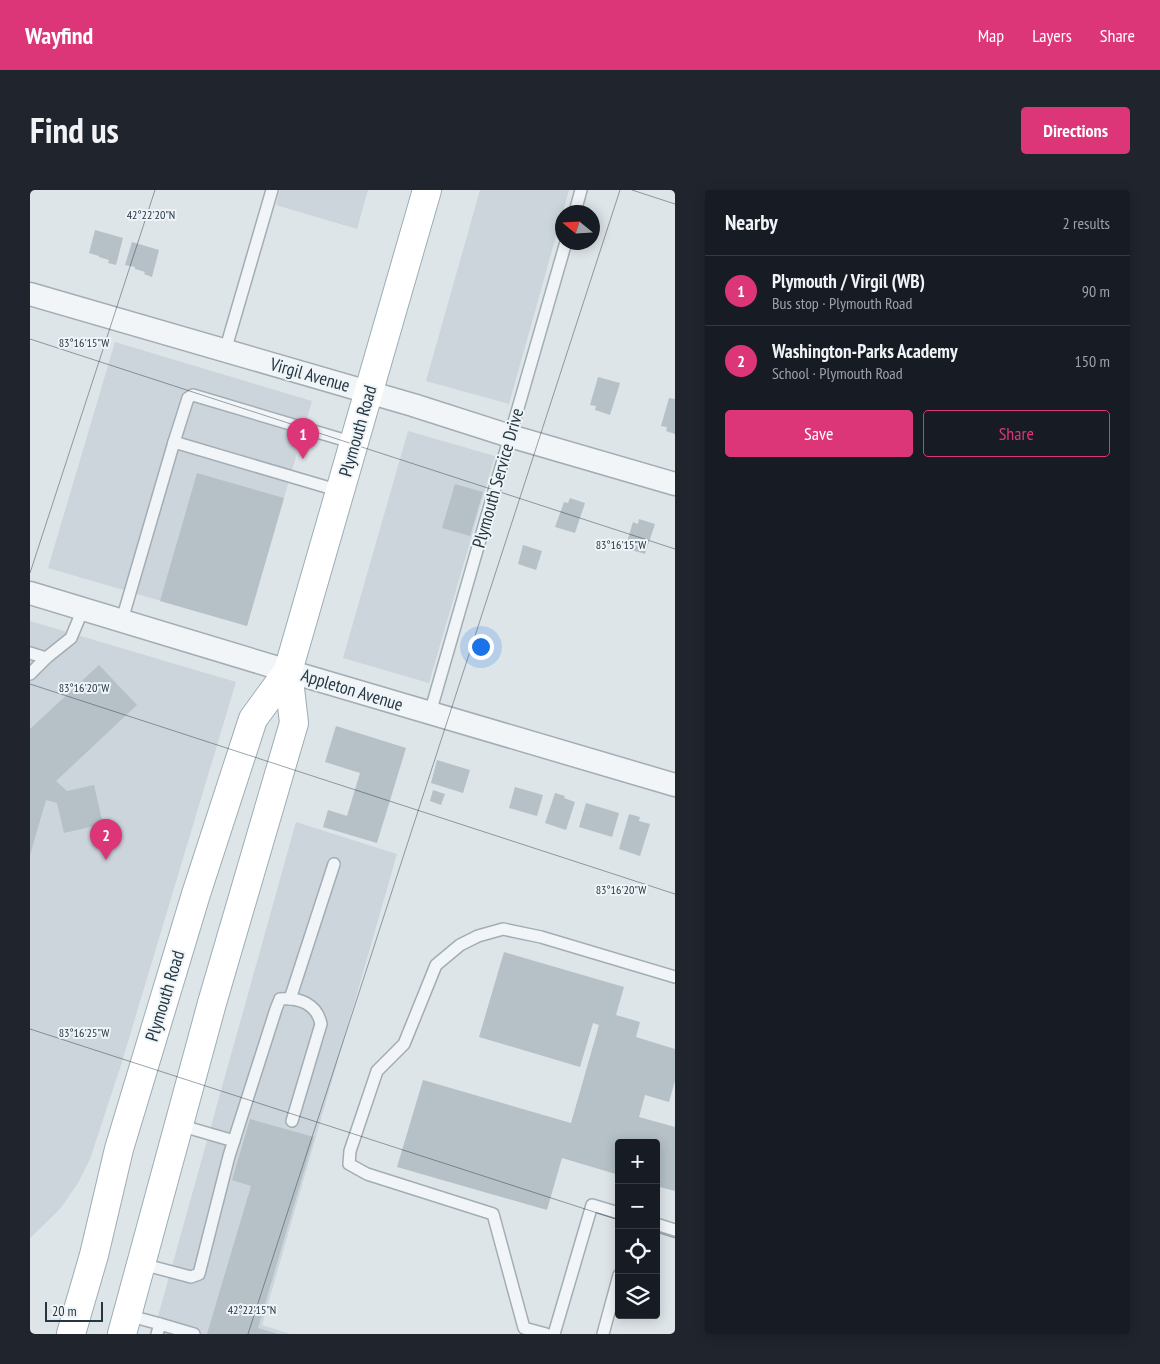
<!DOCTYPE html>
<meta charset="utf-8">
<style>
body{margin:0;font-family:"PT Sans Narrow",sans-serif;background:#20242c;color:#f1f3f6}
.controls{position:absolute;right:15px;bottom:15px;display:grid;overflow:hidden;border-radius:5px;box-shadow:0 2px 12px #0003}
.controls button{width:45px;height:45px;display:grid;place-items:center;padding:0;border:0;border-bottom:1px solid #363941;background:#171b24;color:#f1f3f6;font:25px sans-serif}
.compass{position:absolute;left:525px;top:15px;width:45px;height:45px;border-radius:50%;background:#171b24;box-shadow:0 2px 12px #0003;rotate:288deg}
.scale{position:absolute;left:15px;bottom:12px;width:58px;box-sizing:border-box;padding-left:5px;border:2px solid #253742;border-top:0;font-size:14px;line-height:18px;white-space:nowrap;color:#253742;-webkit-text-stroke:4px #eef4f7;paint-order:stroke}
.you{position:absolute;left:450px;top:456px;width:18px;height:18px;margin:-12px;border:4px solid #fff;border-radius:50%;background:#1a73e8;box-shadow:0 0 0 8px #1a73e833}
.badge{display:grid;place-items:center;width:32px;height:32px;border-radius:50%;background:#dc3578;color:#fff;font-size:16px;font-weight:700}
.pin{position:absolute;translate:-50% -41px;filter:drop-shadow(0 1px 2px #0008)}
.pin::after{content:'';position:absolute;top:26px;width:18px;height:15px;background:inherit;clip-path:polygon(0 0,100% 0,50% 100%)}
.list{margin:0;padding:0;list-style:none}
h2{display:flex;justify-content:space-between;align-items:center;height:65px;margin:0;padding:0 20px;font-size:21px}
h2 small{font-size:16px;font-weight:400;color:#9ea1a6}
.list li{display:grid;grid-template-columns:32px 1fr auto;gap:15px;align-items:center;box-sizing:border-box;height:70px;padding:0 20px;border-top:1px solid #363941}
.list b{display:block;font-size:19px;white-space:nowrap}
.list p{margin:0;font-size:16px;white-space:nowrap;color:#9ea1a6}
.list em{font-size:16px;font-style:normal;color:#9ea1a6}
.actions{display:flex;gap:10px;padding:15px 20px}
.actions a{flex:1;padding:11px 0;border:1px solid #dc3578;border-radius:5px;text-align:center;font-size:18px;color:#dc3578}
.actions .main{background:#dc3578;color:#fff}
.icon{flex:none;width:28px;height:28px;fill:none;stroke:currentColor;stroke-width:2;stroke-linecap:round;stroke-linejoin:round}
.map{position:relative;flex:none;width:645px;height:1144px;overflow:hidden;border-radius:5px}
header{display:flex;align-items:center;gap:30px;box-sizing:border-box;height:70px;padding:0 25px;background:#dc3578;color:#fff}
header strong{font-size:24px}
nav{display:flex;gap:28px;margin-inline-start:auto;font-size:18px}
.intro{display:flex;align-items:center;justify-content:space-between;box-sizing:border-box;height:120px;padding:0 30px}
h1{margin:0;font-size:35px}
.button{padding:12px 22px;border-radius:5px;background:#dc3578;color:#fff;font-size:18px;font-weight:700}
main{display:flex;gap:30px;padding:0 30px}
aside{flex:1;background:#171b24;border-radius:5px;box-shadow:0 2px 12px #0003}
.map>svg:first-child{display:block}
</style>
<header>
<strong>Wayfind</strong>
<nav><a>Map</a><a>Layers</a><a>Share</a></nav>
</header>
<div class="intro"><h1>Find us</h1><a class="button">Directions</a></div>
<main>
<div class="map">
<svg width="645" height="1144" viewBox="0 0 645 1144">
<rect width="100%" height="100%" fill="#dee5e9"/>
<!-- built -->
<g fill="#ccd5dc">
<polygon points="250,0 338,0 327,39 246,15"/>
<polygon points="450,0 539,0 479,214 396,191"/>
<polygon points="85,152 282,211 217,436 18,378"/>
<polygon points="378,241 465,266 399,493 313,468"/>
<polygon points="0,431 206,492 91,875 60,969 48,993 30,1019 0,1048"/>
<polygon points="266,632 367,664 232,1135 260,1144 123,1144"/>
</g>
<!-- building -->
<g fill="#b5c0c7">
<polygon points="65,40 93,48 86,75 78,73 79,70 69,67 69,66 59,63"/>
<polygon points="102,52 129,60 122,87 114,84 115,82 105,79 105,77 95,75"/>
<polygon points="568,187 590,193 580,225 565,220 566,216 560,215"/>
<polygon points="639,208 645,209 645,244 636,241 637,237 631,236"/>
<polygon points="167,283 254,308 217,436 130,411"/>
<polygon points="425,294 453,302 440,346 412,338"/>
<polygon points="540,308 555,313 545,343 525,337 534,312 538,313"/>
<polygon points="609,329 625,334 615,364 595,358 603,332 608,334"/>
<polygon points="493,355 512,361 506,380 488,374"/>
<polygon points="69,475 107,515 26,591 37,601 64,595 73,634 34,643 27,613 16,610 0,665 0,539"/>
<polygon points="306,536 376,558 347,653 293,637 298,620 317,626 330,583 295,572"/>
<polygon points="407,570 440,580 433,603 401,593"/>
<polygon points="485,597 513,605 507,626 479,618"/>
<polygon points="403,600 415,604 411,615 400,611"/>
<polygon points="525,603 535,606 534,608 545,612 536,640 515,633"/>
<polygon points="556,613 589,623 582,647 549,637"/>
<polygon points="599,624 610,627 609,631 620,634 610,666 589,659"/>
<polygon points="474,762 594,797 586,825 610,832 606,847 645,859 645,891 639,912 615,905 609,927 645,937 645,1001 626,996 626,953 589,953 589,985 532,968 517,1020 367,977 393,890 541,933 569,835 563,833 550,877 449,847"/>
<polygon points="220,929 284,947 228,1138 248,1144 177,1144 221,996 202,990"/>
</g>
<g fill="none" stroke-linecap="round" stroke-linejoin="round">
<defs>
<g id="service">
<polyline points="545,22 551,0"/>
<polyline points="195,161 242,0"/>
<polyline points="144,252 158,208 163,205 324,253"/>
<polyline points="92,430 144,252 310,301"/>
<polyline points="0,463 16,468"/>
<polyline points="0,484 16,468 41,448 53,419"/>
<polyline points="400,523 536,52"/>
<polyline points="260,809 304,674"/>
<polyline points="149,935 204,951"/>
<polyline points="626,1034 645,1040"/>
<path d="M 112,1074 L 161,1087 L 169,1084 L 199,966 L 246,819 L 250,809 C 269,807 287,814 291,834 L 262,931"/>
<polyline points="97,1125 130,1134 127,1144"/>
<polyline points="130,1134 164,1144"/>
<polyline points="516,1144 494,1138 463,1024 337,984 319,974 320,961 347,881 374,854 406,775 430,755 448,746 473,739 511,747 645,787"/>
<polyline points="524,1144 562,1015 589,1023"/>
<polyline points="573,1144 589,1085"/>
</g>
<g id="minor">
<polyline points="0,104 383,215 480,246 645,294"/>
<polyline points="0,403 258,481 645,595"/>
</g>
<g id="primary">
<polyline points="41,1144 64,1065 89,959 166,704 223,529 258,481 397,0"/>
<polyline points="92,1144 182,813 264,533 258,481"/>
</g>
</defs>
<!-- service casing -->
<use href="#service" stroke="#a3adb4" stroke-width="14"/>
<!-- minor casing -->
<use href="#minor" stroke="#a3adb4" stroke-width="25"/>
<!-- primary casing -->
<use href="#primary" stroke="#9cadb6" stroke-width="30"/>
<!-- service -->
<use href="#service" stroke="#f1f5f7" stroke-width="11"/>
<!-- minor -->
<use href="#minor" stroke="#f1f5f7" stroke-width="22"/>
<!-- primary -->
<use href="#primary" stroke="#fff" stroke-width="28"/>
</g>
<!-- ticks -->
<path fill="none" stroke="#253742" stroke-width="1" stroke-opacity="0.45" d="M 602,0 L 645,14M 0,149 L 645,359M 0,383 L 125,0M 0,494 L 645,704M 0,839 L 589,1030M 626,1042 L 645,1048M 218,1144 L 590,0"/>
<g text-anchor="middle" stroke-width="4" stroke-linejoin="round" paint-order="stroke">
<!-- street labels -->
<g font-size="18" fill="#253742" stroke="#eef4f7">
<text transform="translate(280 185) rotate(16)" y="6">Virgil Avenue</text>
<text transform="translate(328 241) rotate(-74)" y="6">Plymouth Road</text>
<text transform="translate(468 288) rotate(-74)" y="6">Plymouth Service Drive</text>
<text transform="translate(322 500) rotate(17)" y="6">Appleton Avenue</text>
<text transform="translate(135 806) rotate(-73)" y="6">Plymouth Road</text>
</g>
</g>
<g font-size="12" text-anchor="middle" fill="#253742" stroke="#eef4f7" stroke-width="4" stroke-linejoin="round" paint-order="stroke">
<text x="121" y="29">42°22'20"N</text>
<text x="54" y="157">83°16'15"W</text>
<text x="591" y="359">83°16'15"W</text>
<text x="54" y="502">83°16'20"W</text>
<text x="591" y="704">83°16'20"W</text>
<text x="54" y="847">83°16'25"W</text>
<text x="222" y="1124">42°22'15"N</text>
</g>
</svg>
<div class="controls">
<button>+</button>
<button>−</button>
<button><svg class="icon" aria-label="locate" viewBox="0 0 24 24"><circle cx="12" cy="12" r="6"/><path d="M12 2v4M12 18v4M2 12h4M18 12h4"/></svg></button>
<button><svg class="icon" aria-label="layers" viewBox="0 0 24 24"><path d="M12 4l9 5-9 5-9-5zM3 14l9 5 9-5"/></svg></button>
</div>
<svg class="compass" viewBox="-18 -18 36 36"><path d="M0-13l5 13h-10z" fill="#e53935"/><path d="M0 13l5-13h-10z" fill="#9ea1a6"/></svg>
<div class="scale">20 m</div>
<div class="you"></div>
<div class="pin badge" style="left:273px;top:269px">1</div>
<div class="pin badge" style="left:76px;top:670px">2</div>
</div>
<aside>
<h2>Nearby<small>2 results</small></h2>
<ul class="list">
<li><span class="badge">1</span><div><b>Plymouth / Virgil (WB)</b><p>Bus stop · Plymouth Road</p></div><em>90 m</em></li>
<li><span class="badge">2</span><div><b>Washington-Parks Academy</b><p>School · Plymouth Road</p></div><em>150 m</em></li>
</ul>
<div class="actions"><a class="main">Save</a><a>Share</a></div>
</aside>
</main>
